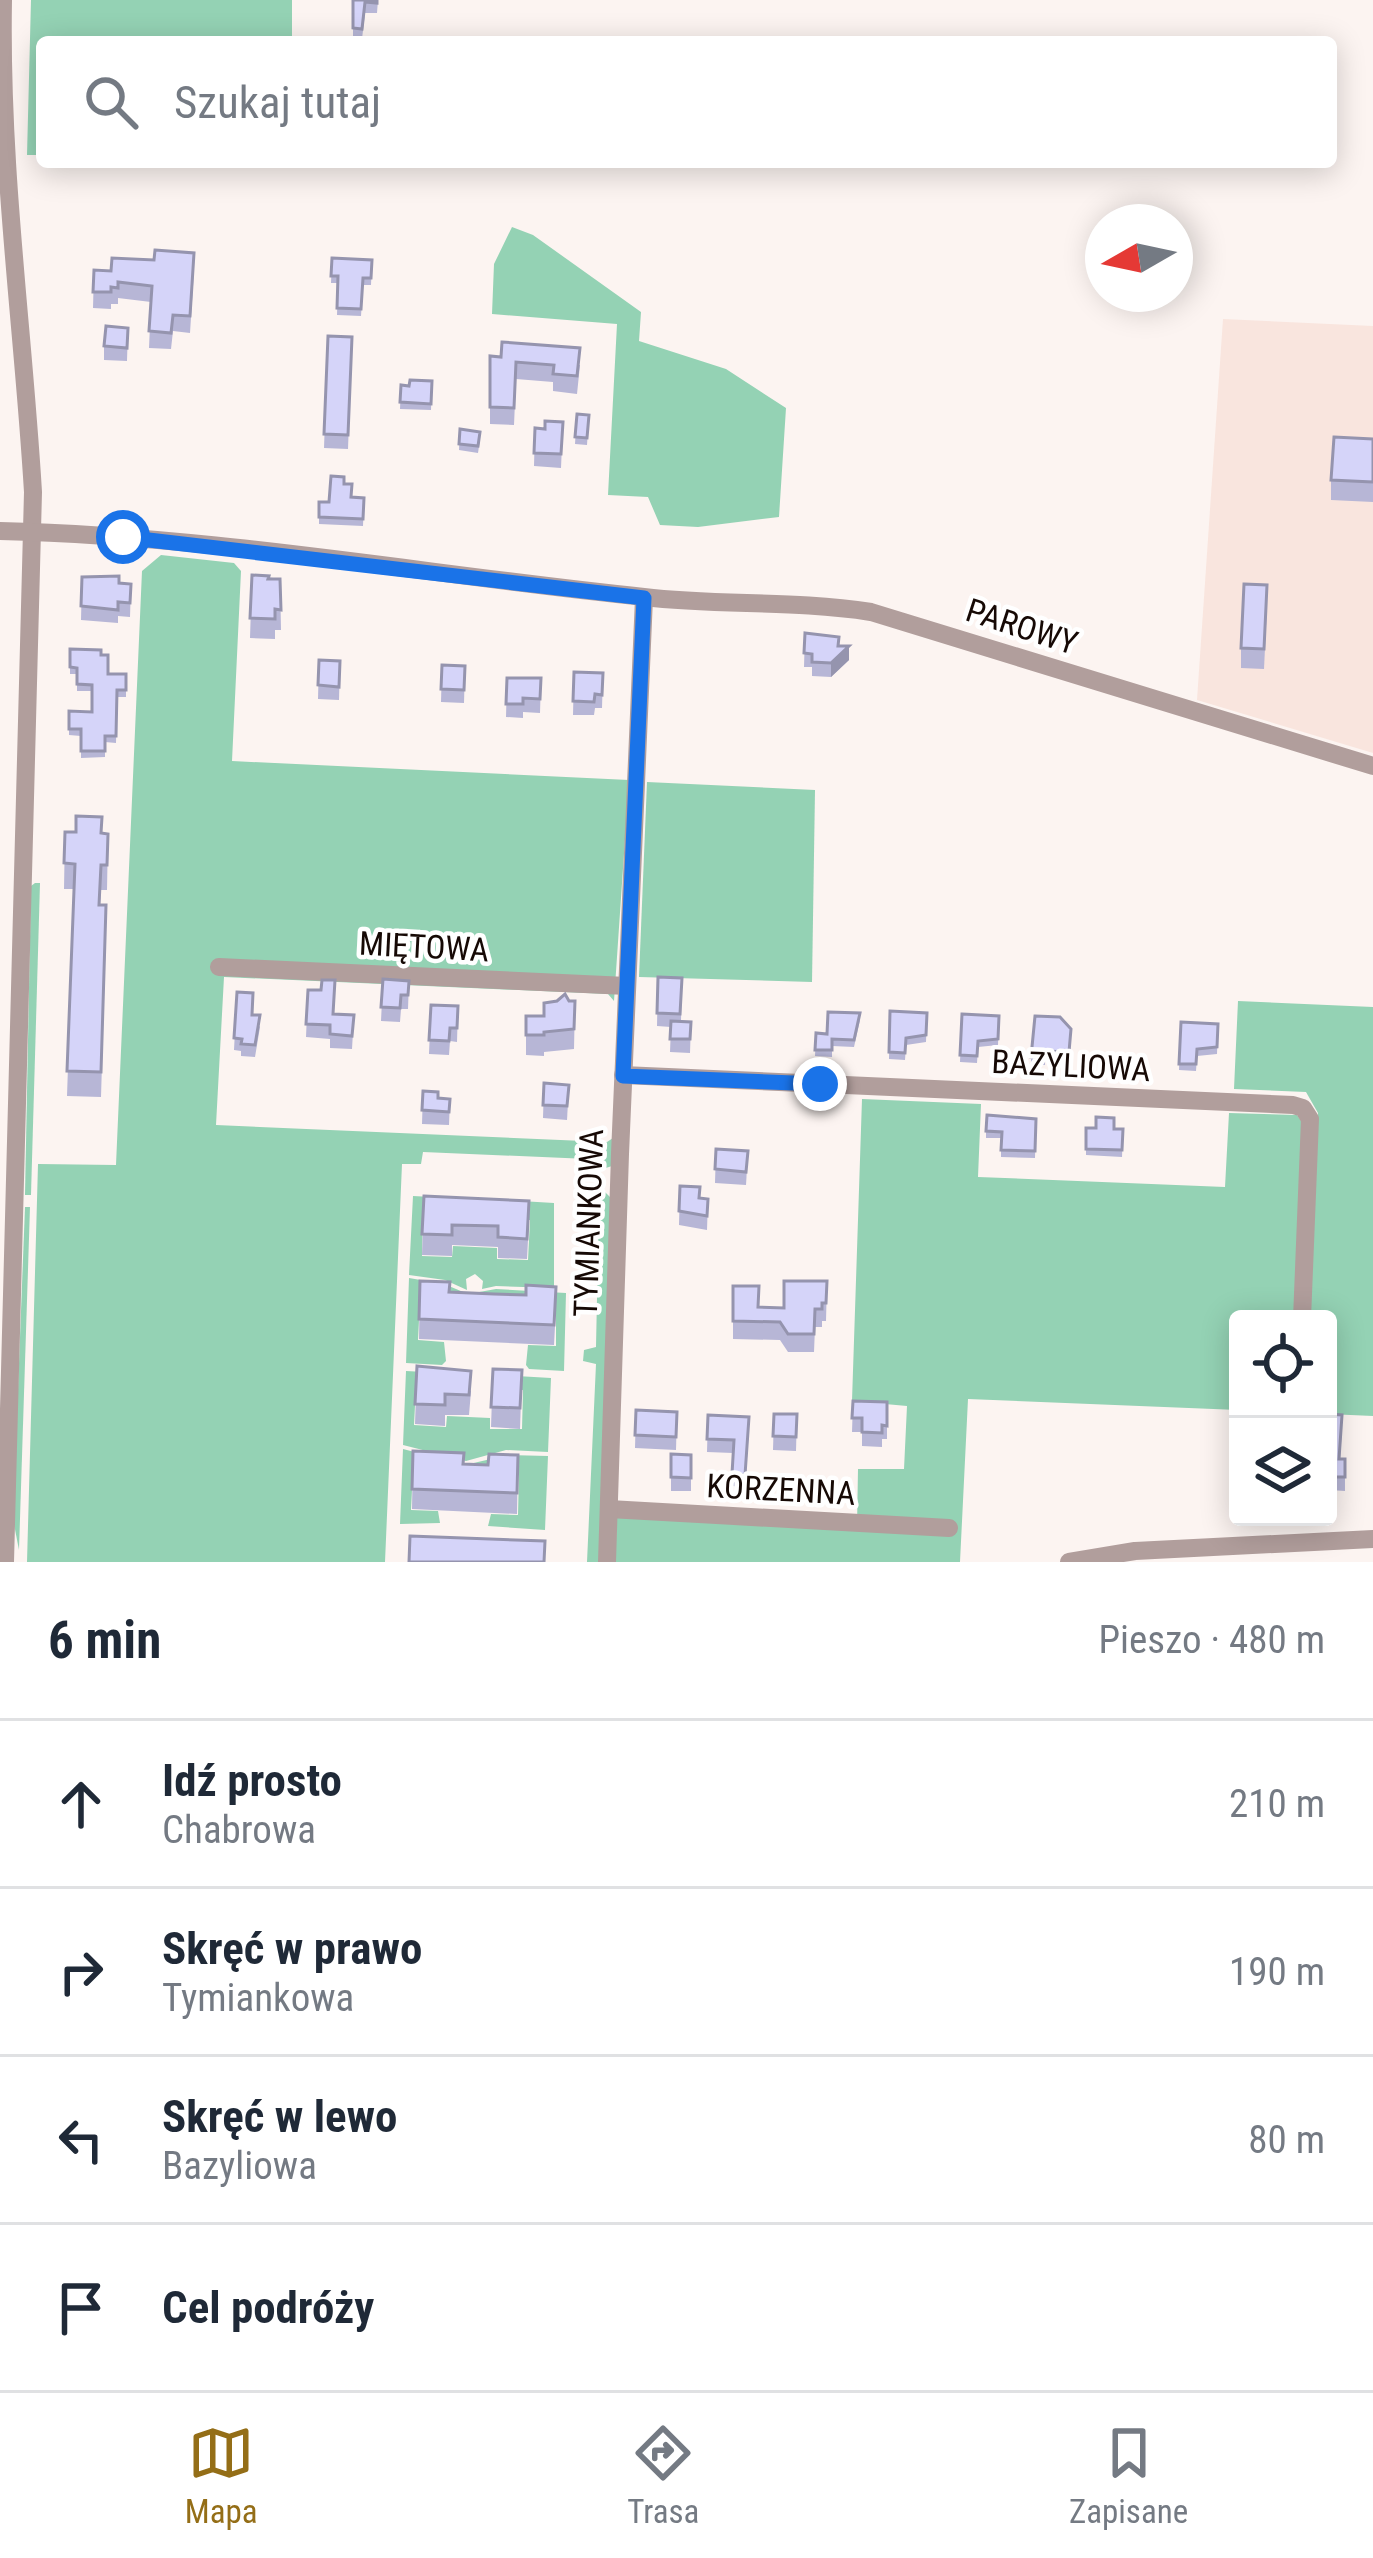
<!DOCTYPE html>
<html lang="pl">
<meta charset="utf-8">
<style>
body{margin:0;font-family:"Roboto Condensed",sans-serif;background:#f6f6f7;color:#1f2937}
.controls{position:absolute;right:36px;bottom:36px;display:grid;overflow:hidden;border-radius:12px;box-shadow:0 6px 30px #0003}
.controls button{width:108px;height:108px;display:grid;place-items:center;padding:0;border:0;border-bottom:3px solid #e0e1e3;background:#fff;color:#1f2937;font:60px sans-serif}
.compass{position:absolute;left:1085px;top:204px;width:108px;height:108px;border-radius:50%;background:#fff;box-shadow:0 6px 30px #0003;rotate:261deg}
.stop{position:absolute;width:36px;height:36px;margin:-27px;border:9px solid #1a73e8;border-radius:50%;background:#fff}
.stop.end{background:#1a73e8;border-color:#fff;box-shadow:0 3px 12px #0008}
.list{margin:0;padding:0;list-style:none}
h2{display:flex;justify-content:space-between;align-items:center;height:156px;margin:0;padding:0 48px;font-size:51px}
h2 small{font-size:39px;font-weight:400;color:#747a83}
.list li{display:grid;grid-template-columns:78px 1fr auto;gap:36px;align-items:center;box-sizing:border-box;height:168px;padding:0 48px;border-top:3px solid #e0e1e3}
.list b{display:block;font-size:45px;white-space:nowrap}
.list p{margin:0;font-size:39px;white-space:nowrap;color:#747a83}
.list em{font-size:39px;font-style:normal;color:#747a83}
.icon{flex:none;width:66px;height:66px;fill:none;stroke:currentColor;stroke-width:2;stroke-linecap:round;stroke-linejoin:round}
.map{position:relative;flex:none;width:1373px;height:1562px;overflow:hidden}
.search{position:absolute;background:#fff;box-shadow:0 6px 30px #0003;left:36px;right:36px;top:36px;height:132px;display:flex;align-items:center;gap:30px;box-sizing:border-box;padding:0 42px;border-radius:12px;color:#747a83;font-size:45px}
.sheet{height:828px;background:#fff}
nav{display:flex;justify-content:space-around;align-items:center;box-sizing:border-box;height:168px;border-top:3px solid #e0e1e3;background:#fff;font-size:33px;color:#747a83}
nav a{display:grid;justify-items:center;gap:6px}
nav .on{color:#946e17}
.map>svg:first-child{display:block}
</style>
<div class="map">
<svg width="1373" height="1562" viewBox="0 0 1373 1562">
<rect width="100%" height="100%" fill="#fcf4f1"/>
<!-- built -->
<polygon fill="#f9e5de" points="1223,319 1373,326 1373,753 1197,700"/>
<!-- green -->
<g fill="#94d2b4">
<polygon points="31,0 292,0 292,42 42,42 42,155 27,155"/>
<polygon points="512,227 533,235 641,312 639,341 726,369 786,408 779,517 698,527 660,525 648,497 608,495 617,324 492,314 494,264"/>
<polygon points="161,555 234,563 241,571 232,761 629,780 614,1001 608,994 224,977 216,1125 607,1142 613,1138 612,1166 590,1173 588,1159 423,1152 421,1164 402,1164 385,1562 27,1562 38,1164 116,1165 142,571"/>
<polygon points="647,782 815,790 812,982 639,977"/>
<polygon points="35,883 40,883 31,1195 25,1195 31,886"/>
<polygon points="1238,1001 1373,1007 1373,1416 1328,1414 1328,1319 1307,1319 1318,1113 1306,1092 1234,1089"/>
<polygon points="862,1099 981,1104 978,1177 1225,1187 1229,1113 1297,1115 1305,1126 1294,1319 1238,1319 1238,1410 968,1399 960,1562 615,1562 617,1515 857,1527 858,1469 904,1469 907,1406 852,1401"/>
<polygon points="600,1187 611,1198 601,1562 587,1562 596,1364 583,1361 584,1350 596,1347 599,1201 587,1199 593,1189"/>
<polygon points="413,1196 451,1198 423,1216 422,1256 452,1257 453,1246 497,1248 497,1259 528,1260 530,1220 504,1219 505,1200 554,1203 554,1288 496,1286 482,1289 483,1281 475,1274 466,1279 467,1290 445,1280 409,1275"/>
<polygon points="25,1207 30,1207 19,1550 13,1519"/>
<polygon points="409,1278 444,1284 468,1294 496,1289 566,1293 564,1371 529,1369 526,1365 528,1345 556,1346 556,1306 420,1300 418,1340 444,1342 446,1361 442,1365 406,1363"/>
<polygon points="406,1371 444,1373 445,1386 416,1386 414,1425 446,1427 447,1416 490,1418 490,1429 522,1429 523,1390 494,1388 497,1375 551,1378 548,1452 506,1450 466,1461 403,1445"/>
<polygon points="403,1449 465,1465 508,1455 548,1456 545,1530 488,1526 491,1514 518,1515 519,1474 413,1470 411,1510 438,1511 440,1523 400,1524"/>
</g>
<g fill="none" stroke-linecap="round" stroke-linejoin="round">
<!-- minor -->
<g stroke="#b19e9c" stroke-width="18">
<path d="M 3,0 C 0,170 23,325 33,492 L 5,1562"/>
<path d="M 0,531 C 215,536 430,575 644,597 C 719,606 795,600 871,612 L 1373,766"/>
<polyline points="219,967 627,986"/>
<polyline points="623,1075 1293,1105 1303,1108 1310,1119 1302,1319"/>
<polyline points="609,1509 949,1528"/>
<polyline points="607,1562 620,1154 644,598"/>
<polyline points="1069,1562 1135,1551 1373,1539"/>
</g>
</g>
<!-- wall -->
<g fill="#b7b6d6">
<polygon points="353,0 378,0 377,13 365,13 362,39 353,39"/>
<polygon points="332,258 372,260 371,285 363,285 361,316 337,315 338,283 331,283"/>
<polygon points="94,270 194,270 190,333 173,331 171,349 149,348 151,302 118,298 118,304 111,304 111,309 93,308"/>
<polygon points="128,328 127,361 104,360 104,346"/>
<polygon points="328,336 352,337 348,449 324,448"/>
<polygon points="490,356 580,365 577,394 553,391 553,382 516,379 514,425 490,424"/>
<polygon points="432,381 431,410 400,409 401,385 409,386"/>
<polygon points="577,414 589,415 587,445 575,444"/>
<polygon points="563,422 561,468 534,466 535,428 545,429"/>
<polygon points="460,429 480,439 478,453 459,450"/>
<polygon points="1373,439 1373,502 1331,500 1331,480"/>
<polygon points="344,484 351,497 364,498 363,526 319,524 319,502 329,502"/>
<polygon points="252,575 280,579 281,630 275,630 275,639 250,638"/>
<polygon points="82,577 131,584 130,617 118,616 118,623 81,620"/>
<polygon points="1267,605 1264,669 1241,668 1241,648"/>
<polygon points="805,633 838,646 849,660 831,677 812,676 812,667 804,667"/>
<polygon points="70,649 101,655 108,674 126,674 126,697 117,697 116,743 105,742 105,757 81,758 81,736 69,735 69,711 92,712 92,691 77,691 77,674 70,674"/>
<polygon points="319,660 340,661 339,700 318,699"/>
<polygon points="442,665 465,666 464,703 441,702"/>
<polygon points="574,672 603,673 602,708 595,708 594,715 573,715"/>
<polygon points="507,678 541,678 540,713 523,712 523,718 506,717"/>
<polygon points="65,832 108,834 107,890 101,890 100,905 106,930 101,1097 67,1096 74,889 64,889"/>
<polygon points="658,977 682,978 681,1021 691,1022 690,1053 670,1052 671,1027 657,1026"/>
<polygon points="383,979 409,981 408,1009 401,1009 400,1022 381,1021"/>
<polygon points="308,990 334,1014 354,1015 352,1049 330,1048 330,1039 306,1037"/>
<polygon points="237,992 260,1027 255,1057 241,1056 241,1051 234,1050"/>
<polygon points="569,1001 575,1001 574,1049 544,1052 544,1056 526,1055 526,1016 544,1016"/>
<polygon points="431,1005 458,1006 457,1042 450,1041 449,1055 429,1054"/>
<polygon points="890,1011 927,1013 926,1042 906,1045 905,1060 889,1059"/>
<polygon points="962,1014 999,1016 998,1045 978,1047 977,1063 960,1062"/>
<polygon points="860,1020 854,1047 832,1046 832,1057 815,1056 816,1033 827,1034"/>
<polygon points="1181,1022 1218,1024 1217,1054 1197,1056 1196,1071 1179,1070"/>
<polygon points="1071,1029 1069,1059 1045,1058 1045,1065 1031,1064 1031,1057"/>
<polygon points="544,1083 569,1085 567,1120 543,1118"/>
<polygon points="423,1091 438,1098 450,1099 449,1125 422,1124"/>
<polygon points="1036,1119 1035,1158 1001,1157 1001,1138 986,1138 986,1131"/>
<polygon points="1086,1128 1123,1129 1122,1157 1086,1155"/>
<polygon points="716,1149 748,1151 746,1185 715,1183"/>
<polygon points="680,1186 699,1198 708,1199 707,1230 679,1225"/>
<polygon points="424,1196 529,1221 527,1259 498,1258 498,1247 452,1245 452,1256 422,1255"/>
<polygon points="420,1281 449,1292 556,1307 554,1345 419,1339"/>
<polygon points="827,1281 826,1321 822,1321 822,1327 815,1327 814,1352 788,1352 780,1340 733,1339 733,1286 759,1307 784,1308"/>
<polygon points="417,1366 471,1391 469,1415 445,1415 445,1426 415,1424"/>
<polygon points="493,1369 522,1370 520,1429 491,1427"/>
<polygon points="853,1401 887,1426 887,1439 882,1439 882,1447 862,1446 862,1432 852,1432"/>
<polygon points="636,1410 677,1412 676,1450 635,1448"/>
<polygon points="774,1414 797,1414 796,1451 773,1450"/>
<polygon points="1328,1414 1342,1428 1340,1459 1345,1459 1345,1491 1330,1490 1330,1479 1328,1479"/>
<polygon points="708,1415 749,1429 745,1487 732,1486 733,1453 707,1452"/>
<polygon points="413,1451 464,1464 488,1465 518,1455 517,1514 412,1509"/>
<polygon points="671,1454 691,1455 691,1491 671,1491"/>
</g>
<!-- shaded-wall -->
<polygon fill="#9594ae" points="849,646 849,660 831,677 831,663"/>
<!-- building -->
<g fill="#d5d4f9" stroke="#9594ae" stroke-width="3">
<polygon points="353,0 377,0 377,3 365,2 362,29 353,28"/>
<polygon points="155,250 194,253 190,316 173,315 171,333 149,331 152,286 118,282 118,288 111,287 111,292 93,292 94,270 111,271 112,258 154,260"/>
<polygon points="332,258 372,260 371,278 363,278 361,309 337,308 338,276 331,276"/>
<polygon points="106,326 128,328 127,348 104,346"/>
<polygon points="328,336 352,337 348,435 324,434"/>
<polygon points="502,342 580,348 577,376 553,374 554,365 516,362 514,408 490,407 490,356 501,357"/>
<polygon points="410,380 432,381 431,404 400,402 401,385 409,386"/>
<polygon points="577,414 589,415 587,438 575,437"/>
<polygon points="545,421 563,422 561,454 534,453 535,428 545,429"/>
<polygon points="460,429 480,432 478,446 459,444"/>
<polygon points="1334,437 1373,439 1373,482 1331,480"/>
<polygon points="331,476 344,477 344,484 352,484 351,497 364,498 363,519 319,517 319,502 329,502"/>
<polygon points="252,575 269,576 268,579 280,579 281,610 275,609 275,619 250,618"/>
<polygon points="119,576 119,583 131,584 130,603 118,602 118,610 81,606 82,577"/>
<polygon points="1244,584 1267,585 1264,649 1241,648"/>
<polygon points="805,633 839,637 838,646 849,646 831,663 812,662 812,654 804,653"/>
<polygon points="70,649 101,650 101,655 108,655 108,674 126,674 126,690 117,690 116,736 105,736 105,751 81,751 81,729 69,729 69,711 92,712 92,685 77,684 77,668 70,667"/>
<polygon points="319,660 340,661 339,687 318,685"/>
<polygon points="442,665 465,666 464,690 441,689"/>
<polygon points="574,672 603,673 602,695 595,694 594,702 573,701"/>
<polygon points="507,678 541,678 540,699 523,698 523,704 506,704"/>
<polygon points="76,816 102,817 101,833 108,834 107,865 101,865 99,905 106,905 101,1072 67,1071 75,864 64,863 65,832 76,832"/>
<polygon points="658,977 682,978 680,1014 657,1013"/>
<polygon points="383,979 409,981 408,995 401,995 400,1008 381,1007"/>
<polygon points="322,980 335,980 333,1014 354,1015 352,1036 330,1034 330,1025 306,1024 308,990 321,990"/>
<polygon points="237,992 253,993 252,1015 260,1015 255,1045 241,1044 242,1039 234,1038"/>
<polygon points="565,994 569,1001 575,1001 574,1029 544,1032 544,1035 526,1035 526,1016 544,1016 544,1003 557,1001"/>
<polygon points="431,1005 458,1006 457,1028 450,1028 449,1041 429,1040"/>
<polygon points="890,1011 927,1013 926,1035 906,1038 905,1053 889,1052"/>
<polygon points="828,1012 860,1013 854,1040 832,1039 832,1050 815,1050 816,1033 827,1034"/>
<polygon points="962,1014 999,1016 998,1039 978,1041 977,1056 960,1055"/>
<polygon points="1035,1016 1060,1017 1071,1029 1069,1052 1045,1051 1045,1058 1031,1057"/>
<polygon points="671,1021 691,1022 690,1039 670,1039"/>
<polygon points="1181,1022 1218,1024 1217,1047 1197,1049 1196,1064 1179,1064"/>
<polygon points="544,1083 569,1085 567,1106 543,1105"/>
<polygon points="423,1091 438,1092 438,1098 450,1099 449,1112 422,1110"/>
<polygon points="987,1115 1036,1119 1035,1151 1001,1150 1002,1132 986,1131"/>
<polygon points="1096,1117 1114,1118 1114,1129 1123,1129 1122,1150 1086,1149 1086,1128 1096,1128"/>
<polygon points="716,1149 748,1151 746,1172 715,1169"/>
<polygon points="680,1186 700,1187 699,1198 708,1199 707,1216 679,1211"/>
<polygon points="424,1196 529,1201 527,1239 498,1237 498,1226 452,1225 452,1235 422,1234"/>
<polygon points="420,1281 450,1282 449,1292 494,1294 526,1295 526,1285 556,1287 554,1325 419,1319"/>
<polygon points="784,1281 827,1281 826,1303 822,1303 822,1309 815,1309 814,1334 788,1334 780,1322 733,1321 733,1286 759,1286 758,1307 784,1308"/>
<polygon points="417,1366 471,1371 469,1395 445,1394 445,1405 415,1404"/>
<polygon points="493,1369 522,1370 520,1408 491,1407"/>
<polygon points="853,1401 887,1402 887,1426 882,1425 882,1433 862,1432 862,1418 852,1418"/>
<polygon points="636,1410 677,1412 676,1437 635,1435"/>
<polygon points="774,1414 797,1414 796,1437 773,1436"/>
<polygon points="1328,1414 1342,1415 1339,1459 1345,1459 1345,1477 1330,1477 1330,1465 1328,1465"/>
<polygon points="708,1415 749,1417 745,1475 732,1474 734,1440 707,1439"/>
<polygon points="413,1451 464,1453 463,1464 488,1465 489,1454 518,1455 517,1493 412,1489"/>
<polygon points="671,1454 691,1455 691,1478 671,1477"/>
<polygon points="410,1536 545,1541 544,1562 409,1562"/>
</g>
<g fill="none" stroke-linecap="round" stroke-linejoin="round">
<!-- route -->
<polyline stroke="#1a73e8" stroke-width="15" points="123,537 644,598 623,1076 820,1084"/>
</g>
<g text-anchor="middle" stroke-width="9" stroke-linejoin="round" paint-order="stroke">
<!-- street labels -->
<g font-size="33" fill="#160905" stroke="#fff">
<text transform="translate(1022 626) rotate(18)" y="12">PAROWY</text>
<text transform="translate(424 946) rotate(3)" y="12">MIĘTOWA</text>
<text transform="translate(1071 1065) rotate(3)" y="12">BAZYLIOWA</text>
<text transform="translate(588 1223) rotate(-88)" y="12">TYMIANKOWA</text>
<text transform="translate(781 1489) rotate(3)" y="12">KORZENNA</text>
</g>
</g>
</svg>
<div class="controls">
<button><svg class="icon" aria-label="locate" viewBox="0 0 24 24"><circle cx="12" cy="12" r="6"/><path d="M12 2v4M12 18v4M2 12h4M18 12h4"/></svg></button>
<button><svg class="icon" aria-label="layers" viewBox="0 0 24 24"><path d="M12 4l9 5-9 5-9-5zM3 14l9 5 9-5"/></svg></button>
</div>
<svg class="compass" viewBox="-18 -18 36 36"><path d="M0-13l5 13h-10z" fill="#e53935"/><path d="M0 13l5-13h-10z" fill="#747a83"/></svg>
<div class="stop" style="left:123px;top:537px"></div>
<div class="stop end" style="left:820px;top:1084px"></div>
<div class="search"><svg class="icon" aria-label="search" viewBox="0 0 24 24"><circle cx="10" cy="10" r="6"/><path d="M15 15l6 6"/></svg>Szukaj tutaj</div>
</div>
<section class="sheet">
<h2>6 min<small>Pieszo · 480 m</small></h2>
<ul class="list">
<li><svg class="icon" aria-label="ahead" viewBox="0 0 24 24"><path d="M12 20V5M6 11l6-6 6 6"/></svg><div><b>Idź prosto</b><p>Chabrowa</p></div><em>210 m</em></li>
<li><svg class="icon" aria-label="right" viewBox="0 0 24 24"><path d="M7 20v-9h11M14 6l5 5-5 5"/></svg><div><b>Skręć w prawo</b><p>Tymiankowa</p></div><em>190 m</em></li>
<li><svg class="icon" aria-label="left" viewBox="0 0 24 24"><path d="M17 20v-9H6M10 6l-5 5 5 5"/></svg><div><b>Skręć w lewo</b><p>Bazyliowa</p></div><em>80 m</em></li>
<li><svg class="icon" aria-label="arrive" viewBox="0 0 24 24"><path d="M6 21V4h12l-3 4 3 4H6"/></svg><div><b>Cel podróży</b></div></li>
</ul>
</section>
<nav>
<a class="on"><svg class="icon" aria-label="map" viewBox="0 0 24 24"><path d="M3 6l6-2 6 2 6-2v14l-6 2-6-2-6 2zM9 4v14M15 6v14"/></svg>Mapa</a>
<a><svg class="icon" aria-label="directions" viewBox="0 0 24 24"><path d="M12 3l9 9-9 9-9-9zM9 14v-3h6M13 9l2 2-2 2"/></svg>Trasa</a>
<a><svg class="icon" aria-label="saved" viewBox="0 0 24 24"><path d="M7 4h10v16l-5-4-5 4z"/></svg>Zapisane</a>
</nav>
